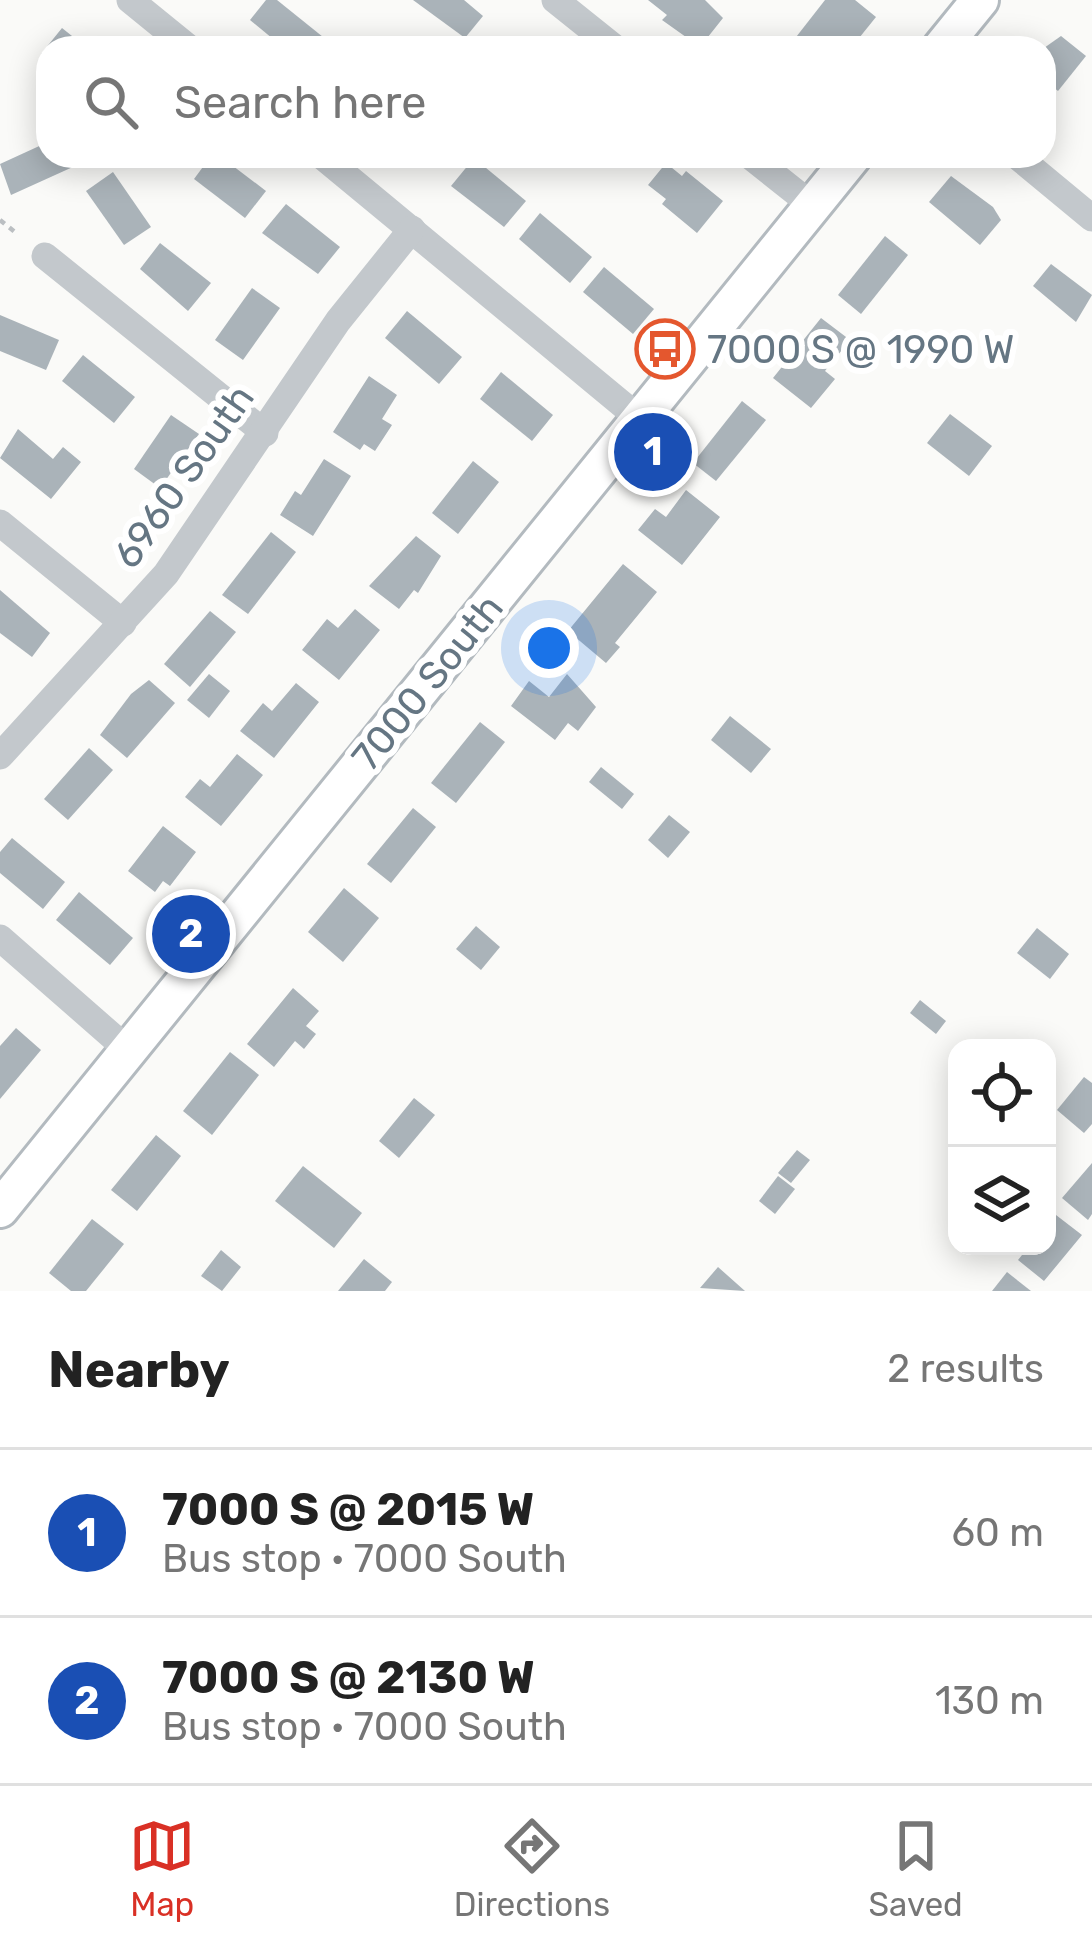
<!DOCTYPE html>
<meta charset="utf-8">
<style>
body{margin:0;font-family:Rubik,sans-serif;background:#f6f6f6;color:#222}
.controls{position:absolute;right:36px;bottom:36px;display:grid;overflow:hidden;border-radius:24px;box-shadow:0 6px 30px #0003}
.controls button{width:108px;height:108px;display:grid;place-items:center;padding:0;border:0;border-bottom:3px solid #e0e0e0;background:#fff;color:#222;font:60px sans-serif}
.you{position:absolute;left:549px;top:648px;width:42px;height:42px;margin:-30px;border:9px solid #fff;border-radius:50%;background:#1a73e8;box-shadow:0 0 0 18px #1a73e833}
.badge{display:grid;place-items:center;width:78px;height:78px;border-radius:50%;background:#d93025;color:#fff;font-size:39px;font-weight:700}
.pin{position:absolute;translate:-50% -50%;border:6px solid #fff;box-shadow:0 3px 12px #0006}
.list{margin:0;padding:0;list-style:none}
h2{display:flex;justify-content:space-between;align-items:center;height:156px;margin:0;padding:0 48px;font-size:51px}
h2 small{font-size:39px;font-weight:400;color:#767676}
.list li{display:grid;grid-template-columns:78px 1fr auto;gap:36px;align-items:center;box-sizing:border-box;height:168px;padding:0 48px;border-top:3px solid #e0e0e0}
.list b{display:block;font-size:45px;white-space:nowrap}
.list p{margin:0;font-size:39px;white-space:nowrap;color:#767676}
.list em{font-size:39px;font-style:normal;color:#767676}
.icon{flex:none;width:66px;height:66px;fill:none;stroke:currentColor;stroke-width:2;stroke-linecap:round;stroke-linejoin:round}
.map{position:relative;flex:none;width:1092px;height:1291px;overflow:hidden}
.search{position:absolute;background:#fff;box-shadow:0 6px 30px #0003;left:36px;right:36px;top:36px;height:132px;display:flex;align-items:center;gap:30px;box-sizing:border-box;padding:0 42px;border-radius:36px;color:#767676;font-size:45px}
.sheet{height:492px;background:#fff}
nav{display:flex;justify-content:space-around;align-items:center;box-sizing:border-box;height:168px;border-top:3px solid #e0e0e0;background:#fff;font-size:33px;color:#767676}
nav a{display:grid;justify-items:center;gap:6px}
nav .on{color:#d93025}
.map>svg:first-child{display:block}
</style>
<div class="map">
<svg width="1092" height="1291" viewBox="0 0 1092 1291">
<rect width="100%" height="100%" fill="#fafaf8"/>
<!-- building -->
<g fill="#aab3b9">
<polygon points="266,0 277,0 323,37 314,48 284,48 250,20"/>
<polygon points="413,0 464,0 483,16 465,38"/>
<polygon points="648,0 705,0 723,18 700,47 662,20 667,15"/>
<polygon points="825,0 855,0 876,17 851,48 802,48 793,41"/>
<polygon points="62,28 87,48 48,48 48,60 41,54"/>
<polygon points="1061,36 1086,56 1058,91 1044,80 1044,48"/>
<polygon points="48,142 48,156 71,156 75,166 11,195 0,164"/>
<polygon points="211,156 220,156 266,191 245,218 194,179"/>
<polygon points="474,158 526,201 504,227 451,186"/>
<polygon points="666,163 682,176 686,171 723,201 697,233 662,204 666,199 648,185"/>
<polygon points="113,172 151,227 124,245 86,191"/>
<polygon points="951,176 993,207 1001,220 980,245 929,202"/>
<polygon points="286,204 340,247 318,274 262,233"/>
<polygon points="540,213 592,257 570,283 519,239"/>
<polygon points="885,236 908,255 861,314 838,295"/>
<polygon points="160,243 211,283 188,311 140,269"/>
<polygon points="1051,264 1092,295 1076,322 1033,286"/>
<polygon points="604,267 654,309 633,334 583,292"/>
<polygon points="252,288 280,308 243,360 215,340"/>
<polygon points="407,311 462,357 439,384 385,338"/>
<polygon points="0,315 59,340 46,370 0,351"/>
<polygon points="821,318 850,340 825,371 835,379 811,408 773,378"/>
<polygon points="83,355 135,397 114,423 62,381"/>
<polygon points="501,372 553,415 532,441 480,399"/>
<polygon points="369,376 397,395 382,419 392,425 375,451 364,444 360,450 333,432"/>
<polygon points="742,401 766,420 716,481 693,463"/>
<polygon points="950,414 992,446 969,476 927,443"/>
<polygon points="171,415 199,434 160,488 134,469"/>
<polygon points="18,429 53,459 63,447 81,462 51,499 0,458"/>
<polygon points="324,459 351,476 313,536 280,515 295,491 301,495"/>
<polygon points="473,461 499,482 458,534 432,513"/>
<polygon points="686,490 720,517 682,565 638,530 655,509 666,517"/>
<polygon points="271,532 296,552 248,614 222,595"/>
<polygon points="416,536 441,556 418,593 414,590 399,609 369,586"/>
<polygon points="623,564 657,592 615,643 620,647 606,663 568,631"/>
<polygon points="0,590 50,633 32,657 0,633"/>
<polygon points="355,609 380,630 339,680 302,650 327,619 338,628"/>
<polygon points="210,611 236,632 190,687 164,664"/>
<polygon points="209,674 230,691 209,718 187,700"/>
<polygon points="567,674 596,707 578,731 568,723 555,740 511,706 529,681 549,697"/>
<polygon points="149,680 175,703 127,758 100,735 131,694"/>
<polygon points="296,683 319,702 274,758 240,731 263,703 272,711"/>
<polygon points="730,716 771,749 751,773 711,740"/>
<polygon points="480,722 505,742 456,803 431,783"/>
<polygon points="89,748 113,770 68,820 44,799"/>
<polygon points="237,754 263,775 221,826 185,797 200,779 210,787"/>
<polygon points="601,767 634,794 622,809 589,782"/>
<polygon points="413,808 436,827 391,883 367,864"/>
<polygon points="669,815 690,832 668,858 648,840"/>
<polygon points="163,826 196,852 170,886 163,881 155,892 128,871"/>
<polygon points="12,838 65,882 43,909 0,873 0,852"/>
<polygon points="344,888 379,918 343,962 308,932"/>
<polygon points="79,892 133,938 110,965 56,920"/>
<polygon points="476,926 500,947 481,970 456,949"/>
<polygon points="1037,928 1069,954 1050,979 1017,953"/>
<polygon points="293,988 319,1011 306,1026 316,1034 304,1049 295,1041 274,1067 247,1044"/>
<polygon points="920,1000 946,1021 936,1034 910,1013"/>
<polygon points="16,1028 41,1050 0,1099 0,1046"/>
<polygon points="230,1052 259,1075 212,1135 183,1111"/>
<polygon points="1084,1077 1092,1083 1092,1124 1084,1133 1057,1110"/>
<polygon points="414,1098 435,1115 399,1158 379,1141"/>
<polygon points="156,1135 181,1156 137,1211 111,1190"/>
<polygon points="797,1150 810,1160 791,1183 778,1173"/>
<polygon points="1092,1163 1092,1214 1088,1220 1062,1198"/>
<polygon points="303,1166 362,1213 334,1248 275,1201"/>
<polygon points="778,1176 795,1189 775,1214 759,1201"/>
<polygon points="1056,1215 1082,1235 1044,1281 1018,1260 1022,1255 1011,1246 1047,1246 1047,1226"/>
<polygon points="92,1219 124,1244 86,1291 71,1291 49,1273"/>
<polygon points="221,1250 241,1267 222,1291 201,1276"/>
<polygon points="364,1259 392,1282 385,1291 338,1291"/>
<polygon points="718,1267 745,1291 700,1288"/>
<polygon points="1007,1272 1031,1291 992,1291"/>
</g>
<g fill="none" stroke-linecap="round" stroke-linejoin="round">
<defs>
<g id="secondary">
<polyline points="941,48 980,0"/>
<polyline points="0,1209 853,156"/>
</g>
</defs>
<!-- secondary casing -->
<use href="#secondary" stroke="#b3babf" stroke-width="42"/>
<!-- path -->
<polyline stroke="#bbbfc2" stroke-width="4.5" stroke-dasharray="6 6" stroke-linecap="butt" points="0,220 16,233"/>
<!-- street -->
<g stroke="#c3c8cc" stroke-width="27">
<polyline points="130,0 189,48"/>
<polyline points="555,0 615,48"/>
<polyline points="322,156 640,419"/>
<polyline points="750,156 813,206"/>
<polyline points="1017,156 1092,218"/>
<polyline points="45,256 265,433"/>
<polyline points="0,523 123,623"/>
<polyline points="0,756 166,574 338,321 412,229"/>
<polyline points="0,938 128,1050"/>
</g>
<!-- secondary -->
<use href="#secondary" stroke="#fff" stroke-width="36"/>
</g>
<!-- icons -->
<defs>
<symbol id="bus-ring" viewBox="-11 -11 22 22"><circle r="9.5" fill="#fff" stroke="#e4572e" stroke-width="1.5"/><path d="M-5-6H5V4H4V6H2V4H-2V6H-4V4H-5ZM-3.5-4V0h7V-4ZM-3.5 1.2v1.5H-2V1.2ZM2 1.2v1.5H3.5V1.2Z" fill="#e4572e"/></symbol>
</defs>
<g fill-rule="evenodd">
<use href="#bus-ring" x="632" y="316" width="66" height="66"/>
</g>
<g text-anchor="middle" stroke-width="12" stroke-linejoin="round" paint-order="stroke">
<!-- poi labels -->
<g font-size="39" fill="#657683" stroke="#fff" text-anchor="start">
<text x="707" y="363">7000 S @ 1990 W</text>
</g>
<!-- street labels -->
<g font-size="39" fill="#657683" stroke="#fff">
<text transform="translate(183 476) rotate(-55)" y="14">6960 South</text>
<text transform="translate(427 682) rotate(-51)" y="14">7000 South</text>
</g>
</g>
</svg>
<div class="controls">
<button><svg class="icon" aria-label="locate" viewBox="0 0 24 24"><circle cx="12" cy="12" r="6"/><path d="M12 2v4M12 18v4M2 12h4M18 12h4"/></svg></button>
<button><svg class="icon" aria-label="layers" viewBox="0 0 24 24"><path d="M12 4l9 5-9 5-9-5zM3 14l9 5 9-5"/></svg></button>
</div>
<div class="you"></div>
<div class="pin badge" style="left:653px;top:452px;background:#1a4fb4">1</div>
<div class="pin badge" style="left:191px;top:934px;background:#1a4fb4">2</div>
<div class="search"><svg class="icon" aria-label="search" viewBox="0 0 24 24"><circle cx="10" cy="10" r="6"/><path d="M15 15l6 6"/></svg>Search here</div>
</div>
<section class="sheet">
<h2>Nearby<small>2 results</small></h2>
<ul class="list">
<li><span class="badge" style="background:#1a4fb4">1</span><div><b>7000 S @ 2015 W</b><p>Bus stop · 7000 South</p></div><em>60 m</em></li>
<li><span class="badge" style="background:#1a4fb4">2</span><div><b>7000 S @ 2130 W</b><p>Bus stop · 7000 South</p></div><em>130 m</em></li>
</ul>
</section>
<nav>
<a class="on"><svg class="icon" aria-label="map" viewBox="0 0 24 24"><path d="M3 6l6-2 6 2 6-2v14l-6 2-6-2-6 2zM9 4v14M15 6v14"/></svg>Map</a>
<a><svg class="icon" aria-label="directions" viewBox="0 0 24 24"><path d="M12 3l9 9-9 9-9-9zM9 14v-3h6M13 9l2 2-2 2"/></svg>Directions</a>
<a><svg class="icon" aria-label="saved" viewBox="0 0 24 24"><path d="M7 4h10v16l-5-4-5 4z"/></svg>Saved</a>
</nav>
